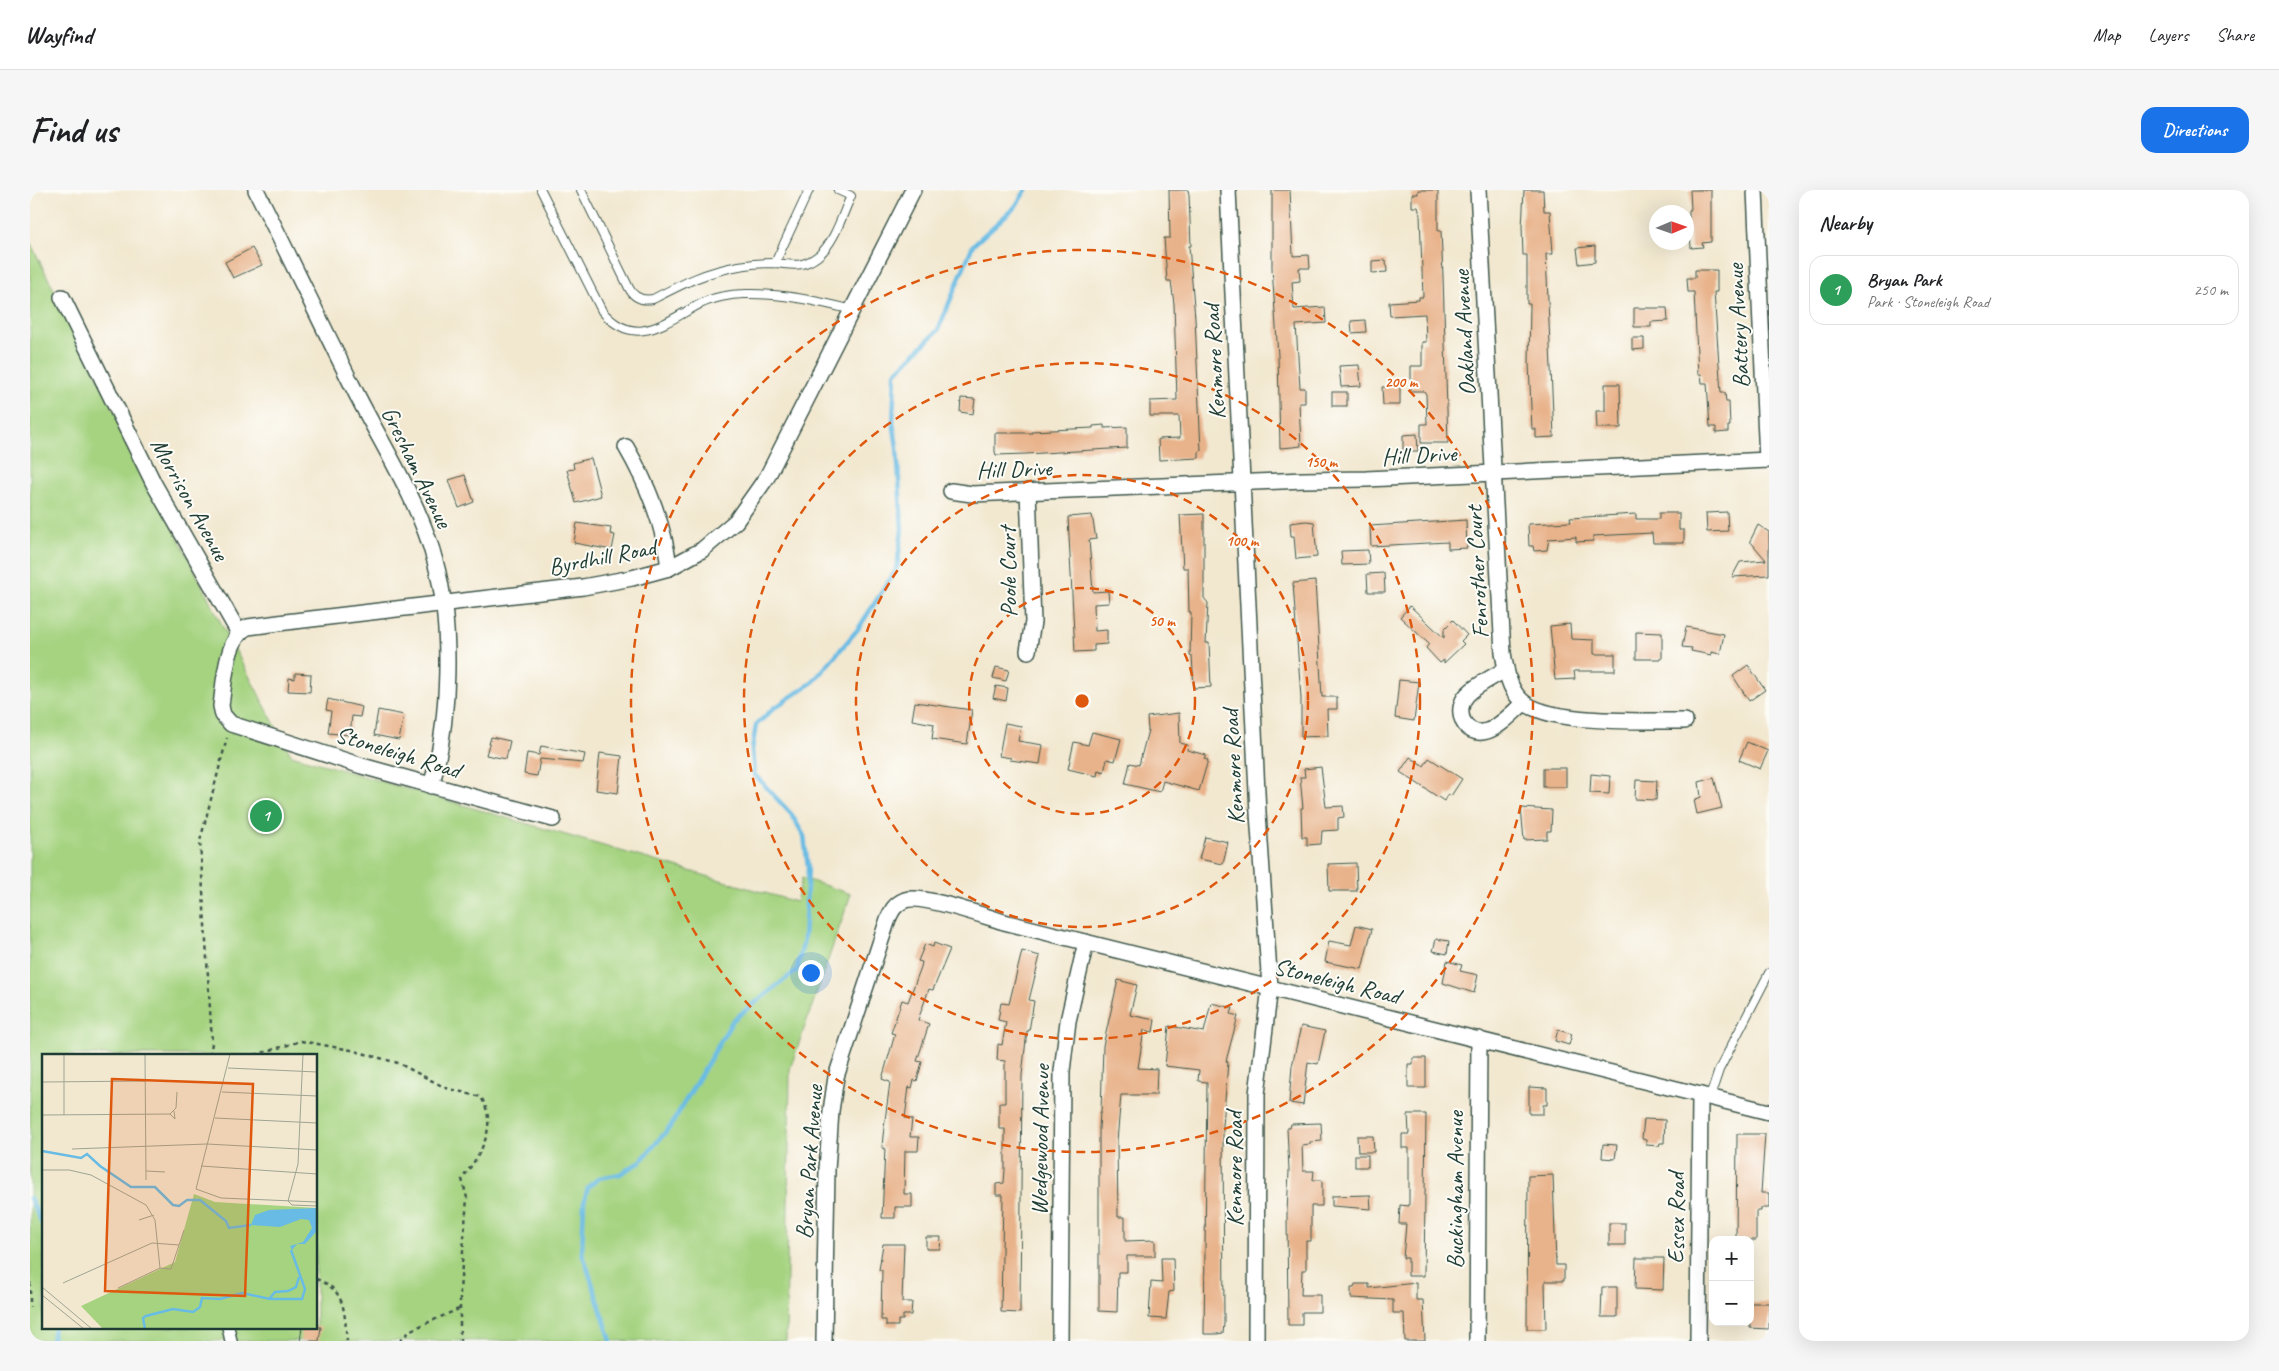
<!DOCTYPE html>
<meta charset="utf-8">
<style>
body{margin:0;font-family:Caveat,sans-serif;background:#f6f6f6;color:#202124}
.controls{position:absolute;right:15px;bottom:15px;display:grid;overflow:hidden;border-radius:10px;box-shadow:0 5px 20px #0002}
.controls button{width:45px;height:45px;display:grid;place-items:center;padding:0;border:0;border-bottom:1px solid #e0e0e0;background:#fff;color:#202124;font:25px sans-serif}
.compass{position:absolute;left:1619px;top:15px;width:45px;height:45px;border-radius:50%;background:#fff;box-shadow:0 5px 20px #0002;rotate:88deg}
.you{position:absolute;left:780px;top:782px;width:18px;height:18px;margin:-12px;border:4px solid #fff;border-radius:50%;background:#1a73e8;box-shadow:0 0 0 8px #1a73e833}
.badge{display:grid;place-items:center;width:32px;height:32px;border-radius:50%;background:#1a73e8;color:#fff;font-size:16px;font-weight:700}
.pin{position:absolute;translate:-50% -50%;border:2px solid #fff;box-shadow:0 1px 5px #0006}
.list{margin:0;padding:0;list-style:none}
h2{display:flex;justify-content:space-between;align-items:center;height:65px;margin:0;padding:0 20px;font-size:21px}
h2 small{font-size:16px;font-weight:400;color:#757577}
.list li{display:grid;grid-template-columns:32px 1fr auto;gap:15px;align-items:center;box-sizing:border-box;height:70px;margin:0 10px 10px;padding:0 10px;border:1px solid #e0e0e0;border-radius:15px}
.list b{display:block;font-size:19px;white-space:nowrap}
.list p{margin:0;font-size:16px;white-space:nowrap;color:#757577}
.list em{font-size:16px;font-style:normal;color:#757577}
.map{position:relative;flex:none;width:1739px;height:1151px;overflow:hidden;border-radius:15px}
header{display:flex;align-items:center;gap:30px;box-sizing:border-box;height:70px;padding:0 25px;background:#fff;border-bottom:1px solid #e0e0e0}
header strong{font-size:24px}
nav{display:flex;gap:28px;margin-inline-start:auto;font-size:18px}
.intro{display:flex;align-items:center;justify-content:space-between;box-sizing:border-box;height:120px;padding:0 30px}
h1{margin:0;font-size:35px}
.button{padding:12px 22px;border-radius:15px;background:#1a73e8;color:#fff;font-size:18px;font-weight:700}
main{display:flex;gap:30px;padding:0 30px}
aside{flex:1;background:#fff;border-radius:15px;box-shadow:0 5px 20px #0002}
.map>svg:first-child{display:block}
</style>
<header>
<strong>Wayfind</strong>
<nav><a>Map</a><a>Layers</a><a>Share</a></nav>
</header>
<div class="intro"><h1>Find us</h1><a class="button">Directions</a></div>
<main>
<div class="map">
<svg width="1739" height="1151" viewBox="0 0 1739 1151">
<rect width="100%" height="100%" fill="#fdfcf7"/>
<filter id="ink" filterUnits="userSpaceOnUse"><feTurbulence type="fractalNoise" baseFrequency=".02" numOctaves="2"/><feDisplacementMap in="SourceGraphic" scale="10" xChannelSelector="R" yChannelSelector="G"/><feConvolveMatrix kernelMatrix="1 2 1 2 8 2 1 2 1" color-interpolation-filters="sRGB"/></filter>
<filter id="wash" filterUnits="userSpaceOnUse"><feTurbulence type="fractalNoise" baseFrequency=".0096" numOctaves="4" result="noise"/><feDisplacementMap in="SourceGraphic" scale="20" xChannelSelector="R" yChannelSelector="G"/><feGaussianBlur stdDeviation="1.12" result="paint"/><feColorMatrix in="noise" values="0 0 0 0 0 0 0 0 0 0 0 0 0 0 0 0 0 1.4 0 .05"/><feComposite in="paint" operator="in"/></filter>
<g filter="url(#wash)">
<rect width="100%" height="100%" fill="#f2e8d0"/>
<!-- green -->
<path fill="#a5d380" stroke="#62885a" fill-rule="evenodd" d="M 0,52 L 192,435 L 261,565 L 766,712 L 772,688 L 821,704 L 760,879 L 756,1151 L 0,1151 ZM 14,865 L 286,865 L 286,1137 L 14,1137 Z"/>
<g fill="none" stroke-linecap="round" stroke-linejoin="round">
<!-- stream -->
<g stroke="#68bbe4" stroke-width="4.5">
<polyline points="0,1008 14,1038"/>
<polyline points="22,1151 24,1137"/>
<polyline points="581,1151 552,1062 554,1012 558,997 569,988 590,984 610,972 640,937 703,830 767,780 774,749 778,678 774,646 762,625 724,584 722,560 726,535 744,518 783,492 828,439 867,378 872,339 867,257 863,232 865,183 908,140 943,55 985,17 996,0"/>
</g>
</g>
<g id="blocks">
<!-- building -->
<g fill="#e8b28a">
<polygon points="1139,0 1158,0 1159,5 1161,56 1159,56 1165,128 1171,261 1169,261 1169,268 1129,270 1128,249 1150,248 1149,226 1120,226 1120,211 1147,210 1144,114 1141,91 1137,91 1135,62 1134,48 1140,48"/>
<polygon points="1242,0 1260,0 1263,66 1279,65 1280,78 1269,78 1270,91 1262,92 1264,119 1295,117 1296,133 1266,135 1270,198 1275,198 1275,213 1269,213 1271,256 1263,257 1250,258 1248,166 1242,78"/>
<polygon points="1388,0 1408,0 1408,41 1411,41 1413,86 1418,253 1391,253 1391,234 1397,234 1396,204 1394,201 1381,201 1381,176 1392,176 1392,152 1396,152 1395,124 1360,126 1359,112 1389,110 1389,107 1393,107 1390,25 1388,17 1382,17 1382,4 1388,4"/>
<polygon points="1494,0 1513,0 1514,21 1520,21 1523,64 1516,64 1524,247 1506,248 1506,239 1502,239 1499,174 1500,114 1497,114 1497,65 1493,65 1492,37"/>
<polygon points="1660,0 1681,0 1681,52 1672,53 1673,57 1661,58 1660,41 1656,41 1656,30 1659,30 1659,20 1661,19"/>
<polygon points="1565,56 1565,72 1549,74 1547,58"/>
<polygon points="222,58 232,75 203,88 195,72"/>
<polygon points="1356,70 1357,82 1342,83 1342,71"/>
<polygon points="1665,80 1687,80 1687,102 1684,102 1691,203 1695,203 1696,212 1699,212 1700,236 1698,236 1698,242 1686,243 1686,237 1680,237 1677,193 1672,193 1671,184 1668,184 1664,102 1658,102 1657,88 1665,88"/>
<polygon points="1604,118 1637,118 1638,131 1621,132 1621,137 1604,137"/>
<polygon points="1335,130 1336,142 1322,143 1321,131"/>
<polygon points="1602,148 1614,148 1614,159 1602,160"/>
<polygon points="1329,175 1331,196 1311,197 1309,176"/>
<polygon points="1575,194 1590,194 1591,238 1567,238 1566,221 1575,221"/>
<polygon points="1370,196 1370,215 1353,215 1352,197"/>
<rect x="1302" y="202" width="15" height="14"/>
<polygon points="931,208 945,209 943,224 930,222"/>
<polygon points="1074,235 1074,238 1097,237 1097,258 996,264 966,265 965,262 965,243 1002,243 1002,241 1063,238 1063,236"/>
<polygon points="1387,244 1388,261 1373,261 1373,245"/>
<polygon points="561,268 571,306 546,313 537,280 544,279 543,273"/>
<polygon points="435,285 444,312 429,318 419,290"/>
<polygon points="1697,322 1698,341 1677,342 1676,323"/>
<polygon points="1629,323 1649,323 1649,340 1654,340 1654,353 1623,353 1622,343 1563,346 1563,351 1546,352 1546,347 1519,349 1517,360 1504,361 1503,356 1499,356 1498,334 1541,332 1540,328 1606,324 1606,329 1629,329"/>
<polygon points="1174,324 1174,408 1178,413 1176,453 1179,453 1181,497 1164,498 1162,466 1160,466 1161,422 1159,422 1158,378 1153,378 1150,325"/>
<polygon points="1062,325 1066,349 1059,350 1063,402 1078,401 1079,413 1064,414 1065,441 1077,440 1077,454 1064,455 1064,461 1045,462 1038,327"/>
<polygon points="1436,330 1437,358 1418,359 1418,352 1341,356 1340,336"/>
<polygon points="1276,331 1284,332 1287,367 1266,369 1264,346 1261,346 1260,333"/>
<polygon points="547,333 581,338 580,344 585,345 582,360 544,353"/>
<polygon points="1728,335 1739,342 1739,385 1702,387 1710,372 1736,370 1720,351"/>
<polygon points="1338,360 1339,374 1312,375 1311,361"/>
<polygon points="1354,383 1355,402 1338,402 1337,384"/>
<polygon points="1285,391 1292,507 1307,507 1307,519 1297,519 1298,546 1271,547 1271,508 1263,393"/>
<polygon points="1380,416 1414,448 1414,439 1423,430 1437,445 1431,451 1434,454 1414,473 1414,470 1410,473 1396,458 1399,454 1370,427"/>
<polygon points="1540,434 1541,449 1564,450 1564,464 1585,464 1585,481 1544,481 1545,489 1525,490 1520,436"/>
<polygon points="1656,437 1694,444 1690,464 1681,462 1681,465 1661,461 1662,458 1652,457"/>
<polygon points="1606,442 1632,443 1632,469 1606,469"/>
<polygon points="1718,475 1735,500 1719,511 1703,486"/>
<polygon points="966,477 979,480 976,491 963,488"/>
<polygon points="265,483 281,484 280,502 258,501 259,488 265,489"/>
<polygon points="1369,490 1389,492 1384,531 1365,528"/>
<polygon points="966,496 978,498 976,511 963,508"/>
<polygon points="298,509 332,517 330,527 322,526 320,545 298,543 301,521 296,520"/>
<polygon points="885,512 942,520 937,554 902,549 904,534 882,530"/>
<polygon points="348,520 374,525 369,550 344,545"/>
<polygon points="1149,523 1150,553 1158,555 1157,560 1176,565 1174,569 1178,570 1169,601 1133,591 1130,602 1095,594 1100,573 1109,575 1118,540 1117,527"/>
<polygon points="975,533 991,536 988,551 1013,555 1010,574 980,570 981,568 969,566"/>
<polygon points="1062,542 1091,549 1085,571 1077,569 1074,582 1068,580 1067,586 1038,579 1044,552 1058,555"/>
<polygon points="461,547 480,551 476,569 456,565"/>
<polygon points="1717,552 1738,561 1730,579 1709,570"/>
<polygon points="511,556 555,564 553,573 510,569 507,586 494,584 497,563 509,565"/>
<polygon points="570,563 592,566 588,603 566,600"/>
<polygon points="1380,567 1394,576 1399,568 1432,589 1421,606 1418,604 1414,611 1370,582"/>
<polygon points="1291,577 1296,617 1313,616 1314,627 1308,628 1308,640 1292,641 1291,654 1277,655 1277,647 1272,647 1271,618 1273,618 1270,587 1275,587 1274,579"/>
<rect x="1513" y="578" width="23" height="19"/>
<polygon points="1561,584 1580,586 1579,604 1560,603"/>
<polygon points="1684,588 1692,618 1667,624 1664,610 1671,607 1669,592"/>
<polygon points="1606,590 1627,591 1626,610 1605,609"/>
<polygon points="1491,618 1522,620 1521,641 1517,641 1517,649 1494,650"/>
<polygon points="1175,647 1198,652 1193,674 1169,669"/>
<polygon points="1326,673 1327,701 1299,701 1298,674"/>
<polygon points="1326,735 1342,739 1332,779 1295,772 1299,751 1321,755"/>
<polygon points="1406,749 1419,751 1417,764 1403,761"/>
<polygon points="904,753 920,759 903,800 899,799 888,830 899,834 887,871 892,872 887,891 884,890 882,898 879,897 875,928 882,929 880,947 889,947 888,961 875,961 874,1004 882,1004 882,1017 865,1017 865,1028 852,1028 855,958 852,958 853,946 860,892 852,889 865,844 861,843 872,810 878,812 891,777 892,772 888,771 895,754 903,757"/>
<polygon points="992,761 1010,766 999,810 1004,811 999,841 997,841 992,885 990,1123 971,1122 973,1005 966,1005 966,994 974,993 975,980 975,939 969,939 969,913 975,913 975,871 967,870 968,854 972,855 976,832 968,830 971,813 979,814"/>
<polygon points="1417,771 1432,775 1430,781 1448,785 1444,803 1413,793"/>
<polygon points="1088,790 1107,795 1100,825 1125,830 1123,842 1114,840 1108,878 1127,879 1126,905 1091,905 1087,951 1088,1027 1095,1027 1095,1051 1125,1050 1125,1066 1097,1066 1097,1082 1088,1082 1087,1122 1069,1121 1069,938 1070,922 1071,922 1073,856"/>
<polygon points="1181,813 1203,818 1201,824 1208,826 1196,871 1198,872 1193,936 1194,1134 1193,1143 1187,1144 1174,1144 1177,892 1168,891 1169,880 1135,876 1139,836 1174,842"/>
<polygon points="1271,836 1295,841 1288,874 1278,872 1273,915 1259,913 1262,876"/>
<polygon points="1528,840 1542,844 1539,855 1525,851"/>
<polygon points="1383,868 1396,868 1396,898 1378,898 1378,874 1383,874"/>
<polygon points="1499,897 1517,898 1517,915 1513,915 1513,924 1499,924"/>
<polygon points="1378,924 1396,924 1394,1086 1378,1086 1378,1068 1373,1068 1376,1034 1369,1034 1370,1015 1379,1016 1379,958 1372,958 1372,944 1379,944"/>
<polygon points="1614,929 1635,930 1634,953 1630,953 1629,956 1616,955 1616,950 1612,949"/>
<polygon points="1291,933 1292,951 1280,952 1280,954 1272,955 1273,981 1284,981 1283,990 1292,990 1292,1016 1281,1016 1281,1051 1276,1051 1276,1080 1272,1080 1271,1105 1290,1105 1290,1122 1272,1122 1272,1135 1258,1135 1257,1022 1259,981 1257,938 1260,938 1261,934"/>
<polygon points="1707,944 1735,944 1731,1003 1739,1003 1739,1018 1731,1018 1731,1021 1726,1021 1726,1050 1706,1050"/>
<polygon points="1327,946 1343,946 1344,962 1328,962"/>
<polygon points="1573,954 1587,955 1585,969 1572,968"/>
<rect x="1325" y="965" width="13" height="12"/>
<polygon points="1523,985 1526,1075 1534,1075 1534,1091 1515,1091 1516,1139 1497,1139 1498,986"/>
<polygon points="1340,1005 1341,1019 1302,1016 1302,1006"/>
<rect x="1579" y="1033" width="16" height="22"/>
<polygon points="896,1047 911,1047 910,1059 896,1059"/>
<polygon points="853,1054 874,1054 872,1112 882,1112 881,1125 873,1125 873,1130 868,1130 868,1136 856,1136 856,1130 851,1130 852,1080 849,1080"/>
<polygon points="1131,1068 1143,1068 1144,1101 1139,1102 1136,1129 1119,1128 1121,1092 1132,1093"/>
<polygon points="1606,1068 1634,1068 1633,1100 1605,1099"/>
<polygon points="1386,1093 1386,1110 1393,1110 1395,1151 1375,1151 1374,1123 1363,1123 1363,1110 1321,1108 1321,1098 1324,1098 1325,1094 1339,1094 1339,1098"/>
<polygon points="1572,1097 1587,1097 1587,1127 1571,1127"/>
<polygon points="1720,1113 1739,1113 1739,1139 1720,1138"/>
<polygon points="272,1137 291,1137 289,1151 270,1151"/>
</g>
</g>
</g>
<g filter="url(#ink)">
<use href="#blocks" fill-opacity="0" stroke="#3f574b" stroke-width="1"/>
<g fill="none" stroke-linecap="round" stroke-linejoin="round">
<defs>
<g id="service">
<path d="M 511,0 L 572,121 C 605,160 635,132 670,114 C 682,108 700,104 714,104 C 751,103 787,111 823,120"/>
<path d="M 551,0 L 599,98 C 604,108 612,111 623,109 C 654,93 675,82 709,76 C 720,74 733,73 744,73 C 761,74 771,79 788,66 C 805,52 812,25 821,6 L 808,0"/>
<polyline points="745,73 779,0"/>
<polyline points="1680,907 1689,880 1739,783"/>
</g>
<polyline id="pedestrian" points="198,1137 201,1151"/>
<g id="minor">
<path d="M 226,0 C 259,65 290,131 323,197 C 351,254 389,310 405,371 C 423,435 420,533 401,596"/>
<polyline points="1198,0 1228,623 1240,797 1227,904 1226,1151"/>
<path d="M 1448,0 L 1473,463 C 1476,479 1478,497 1490,509 C 1515,536 1617,530 1655,531"/>
<polyline points="1725,0 1737,270"/>
<polyline points="32,107 124,294 209,443"/>
<path d="M 596,257 C 617,293 635,337 639,378"/>
<polyline points="921,301 942,304 1274,290 1336,289 1739,270"/>
<polyline points="998,301 1003,432 998,461"/>
<path d="M 1476,479 C 1464,487 1447,494 1437,505 C 1423,520 1434,548 1457,541 C 1470,537 1483,522 1494,513"/>
<path d="M 523,629 L 332,576 L 201,534 L 193,525 L 191,516 C 194,495 196,446 218,437 L 256,432 L 553,397 L 602,388 L 639,378 L 672,360 L 706,331 L 737,287 L 883,0"/>
<path d="M 794,1151 L 797,980 L 801,921 L 806,887 L 858,729 C 862,720 865,714 875,710 C 892,704 954,726 974,732 L 1739,922"/>
<polyline points="1030,1151 1032,881 1038,831 1056,752"/>
<polyline points="1447,1151 1449,849"/>
<polyline points="1668,1151 1670,905"/>
</g>
</defs>
<!-- service casing -->
<use href="#service" stroke="#3f574b" stroke-width="10"/>
<!-- pedestrian casing -->
<use href="#pedestrian" stroke="#3f574b" stroke-width="14"/>
<!-- minor casing -->
<use href="#minor" stroke="#3f574b" stroke-width="18"/>
<!-- path -->
<g stroke="#3f574b" stroke-width="2.5" stroke-dasharray="4 4" stroke-linecap="butt">
<polyline points="180,865 182,853 170,651 197,548"/>
<path d="M 225,865 L 271,851 L 321,860 L 368,873 L 416,898 L 451,907 C 469,938 450,964 432,989 L 437,1008 L 430,1101 L 430,1151"/>
<path d="M 286,1089 C 317,1100 314,1123 317,1151"/>
<polyline points="0,1092 0,1117"/>
<polyline points="370,1151 381,1140 431,1118"/>
</g>
<!-- service -->
<use href="#service" stroke="#fff" stroke-width="8"/>
<!-- pedestrian -->
<use href="#pedestrian" stroke="#fff" stroke-width="11"/>
<!-- minor -->
<use href="#minor" stroke="#fff" stroke-width="15"/>
</g>
</g>
<!-- distance rings -->
<g fill="none" stroke="#de580e" stroke-width="2.5" stroke-dasharray="9 6">
<circle cx="1052" cy="511" r="113"/>
<circle cx="1052" cy="511" r="226"/>
<circle cx="1052" cy="511" r="338"/>
<circle cx="1052" cy="511" r="451"/>
</g>
<g text-anchor="middle" stroke-width="4" stroke-linejoin="round" paint-order="stroke">
<!-- street labels -->
<g font-size="24" fill="#1f3d34" stroke="#fdfcf7">
<text transform="translate(1708 136) rotate(-93)" y="8">Battery Avenue</text>
<text transform="translate(1434 143) rotate(-93)" y="8">Oakland Avenue</text>
<text transform="translate(1184 172) rotate(-93)" y="8">Kenmore Road</text>
<text transform="translate(1389 265) rotate(-3)" y="8">Hill Drive</text>
<text transform="translate(387 277) rotate(64)" y="8">Gresham Avenue</text>
<text transform="translate(984 279) rotate(-2)" y="8">Hill Drive</text>
<text transform="translate(160 309) rotate(61)" y="8">Morrison Avenue</text>
<text transform="translate(572 367) rotate(-11)" y="8">Byrdhill Road</text>
<text transform="translate(978 382) rotate(-91)" y="8">Poole Court</text>
<text transform="translate(1447 382) rotate(-93)" y="8">Fenrother Court</text>
<text transform="translate(368 562) rotate(17)" y="8">Stoneleigh Road</text>
<text transform="translate(1203 577) rotate(-93)" y="8">Kenmore Road</text>
<text transform="translate(1307 791) rotate(14)" y="8">Stoneleigh Road</text>
<text transform="translate(1010 950) rotate(-89)" y="8">Wedgewood Avenue</text>
<text transform="translate(779 972) rotate(-86)" y="8">Bryan Park Avenue</text>
<text transform="translate(1204 979) rotate(-90)" y="8">Kenmore Road</text>
<text transform="translate(1425 1000) rotate(-90)" y="8">Buckingham Avenue</text>
<text transform="translate(1646 1028) rotate(-90)" y="8">Essex Road</text>
</g>
</g>
<!-- overview -->
<g transform="translate(12 864)">
<rect width="275" height="275" fill="#f2e8d0"/>
<path d="M 152,140 L 173,148 L 275,154 L 275,275 L 61,275 L 39,252 L 133,208 Z" fill="#a5d380"/>
<path d="M 275,154 L 275,177 L 263,190 L 255,190 L 250,196 L 248,192 L 261,188 L 270,174 L 267,166 L 259,165 L 238,173 L 209,171 L 213,161 L 227,156 Z" fill="#68bbe4"/>
<path fill="none" stroke="#68bbe4" stroke-width="2.5" d="M 0,97 L 39,104 L 45,100 L 58,112 L 89,133 L 113,133 L 131,151 L 137,152 L 145,146 L 158,146 L 184,167 L 187,174 L 209,171M 228,244 L 233,238 L 246,237 L 254,233 L 257,223M 103,275 L 101,264 L 104,262 L 131,255 L 151,258 L 158,253 L 160,244 L 178,245 L 200,239 L 228,245 L 260,245 L 263,235 L 249,196"/>
<path fill="none" stroke="#9ea492" stroke-width="1" d="M 22,0 L 22,61M 103,0 L 104,126M 188,0 L 154,135 L 179,144 L 275,148M 186,14 L 275,18M 0,28 L 103,27M 180,38 L 275,42M 128,60 L 133,65 L 132,57M 0,61 L 128,60 L 134,54 L 135,38M 173,64 L 275,69M 30,95 L 165,90 L 275,96M 159,112 L 275,120M 0,116 L 27,116 L 49,121 L 104,151 L 113,166 L 118,214M 104,117 L 123,118M 246,147 L 256,110 L 261,0M 246,147 L 250,151 L 275,152M 97,166 L 112,161M 21,229 L 110,189 L 137,191M 0,233 L 50,275M 76,234 L 118,214 L 129,215 L 142,176M 0,241 L 42,275"/>
<path fill="#de580e" fill-opacity="0.15" stroke="#de580e" stroke-width="2.5" d="M 70,25 L 211,30 L 203,242 L 63,237 Z"/>
<rect width="275" height="275" fill="none" stroke="#1f3d34" stroke-width="2.5"/>
</g>
<circle cx="1052" cy="511" r="8" fill="#de580e" stroke="#fdfcf7" stroke-width="2.5"/>
<g font-size="15" text-anchor="middle" font-weight="bold" fill="#de580e" stroke="#fdfcf7" stroke-width="4" stroke-linejoin="round" paint-order="stroke">
<text x="1371" y="197">200 m</text>
<text x="1291" y="277">150 m</text>
<text x="1212" y="356">100 m</text>
<text x="1132" y="436">50 m</text>
</g>
</svg>
<div class="controls">
<button>+</button>
<button>−</button>
</div>
<svg class="compass" viewBox="-18 -18 36 36"><path d="M0-13l5 13h-10z" fill="#e53935"/><path d="M0 13l5-13h-10z" fill="#757577"/></svg>
<div class="you"></div>
<div class="pin badge" style="left:236px;top:626px;background:#2e9e5b">1</div>
</div>
<aside>
<h2>Nearby<small></small></h2>
<ul class="list">
<li><span class="badge" style="background:#2e9e5b">1</span><div><b>Bryan Park</b><p>Park · Stoneleigh Road</p></div><em>250 m</em></li>
</ul>
</aside>
</main>
